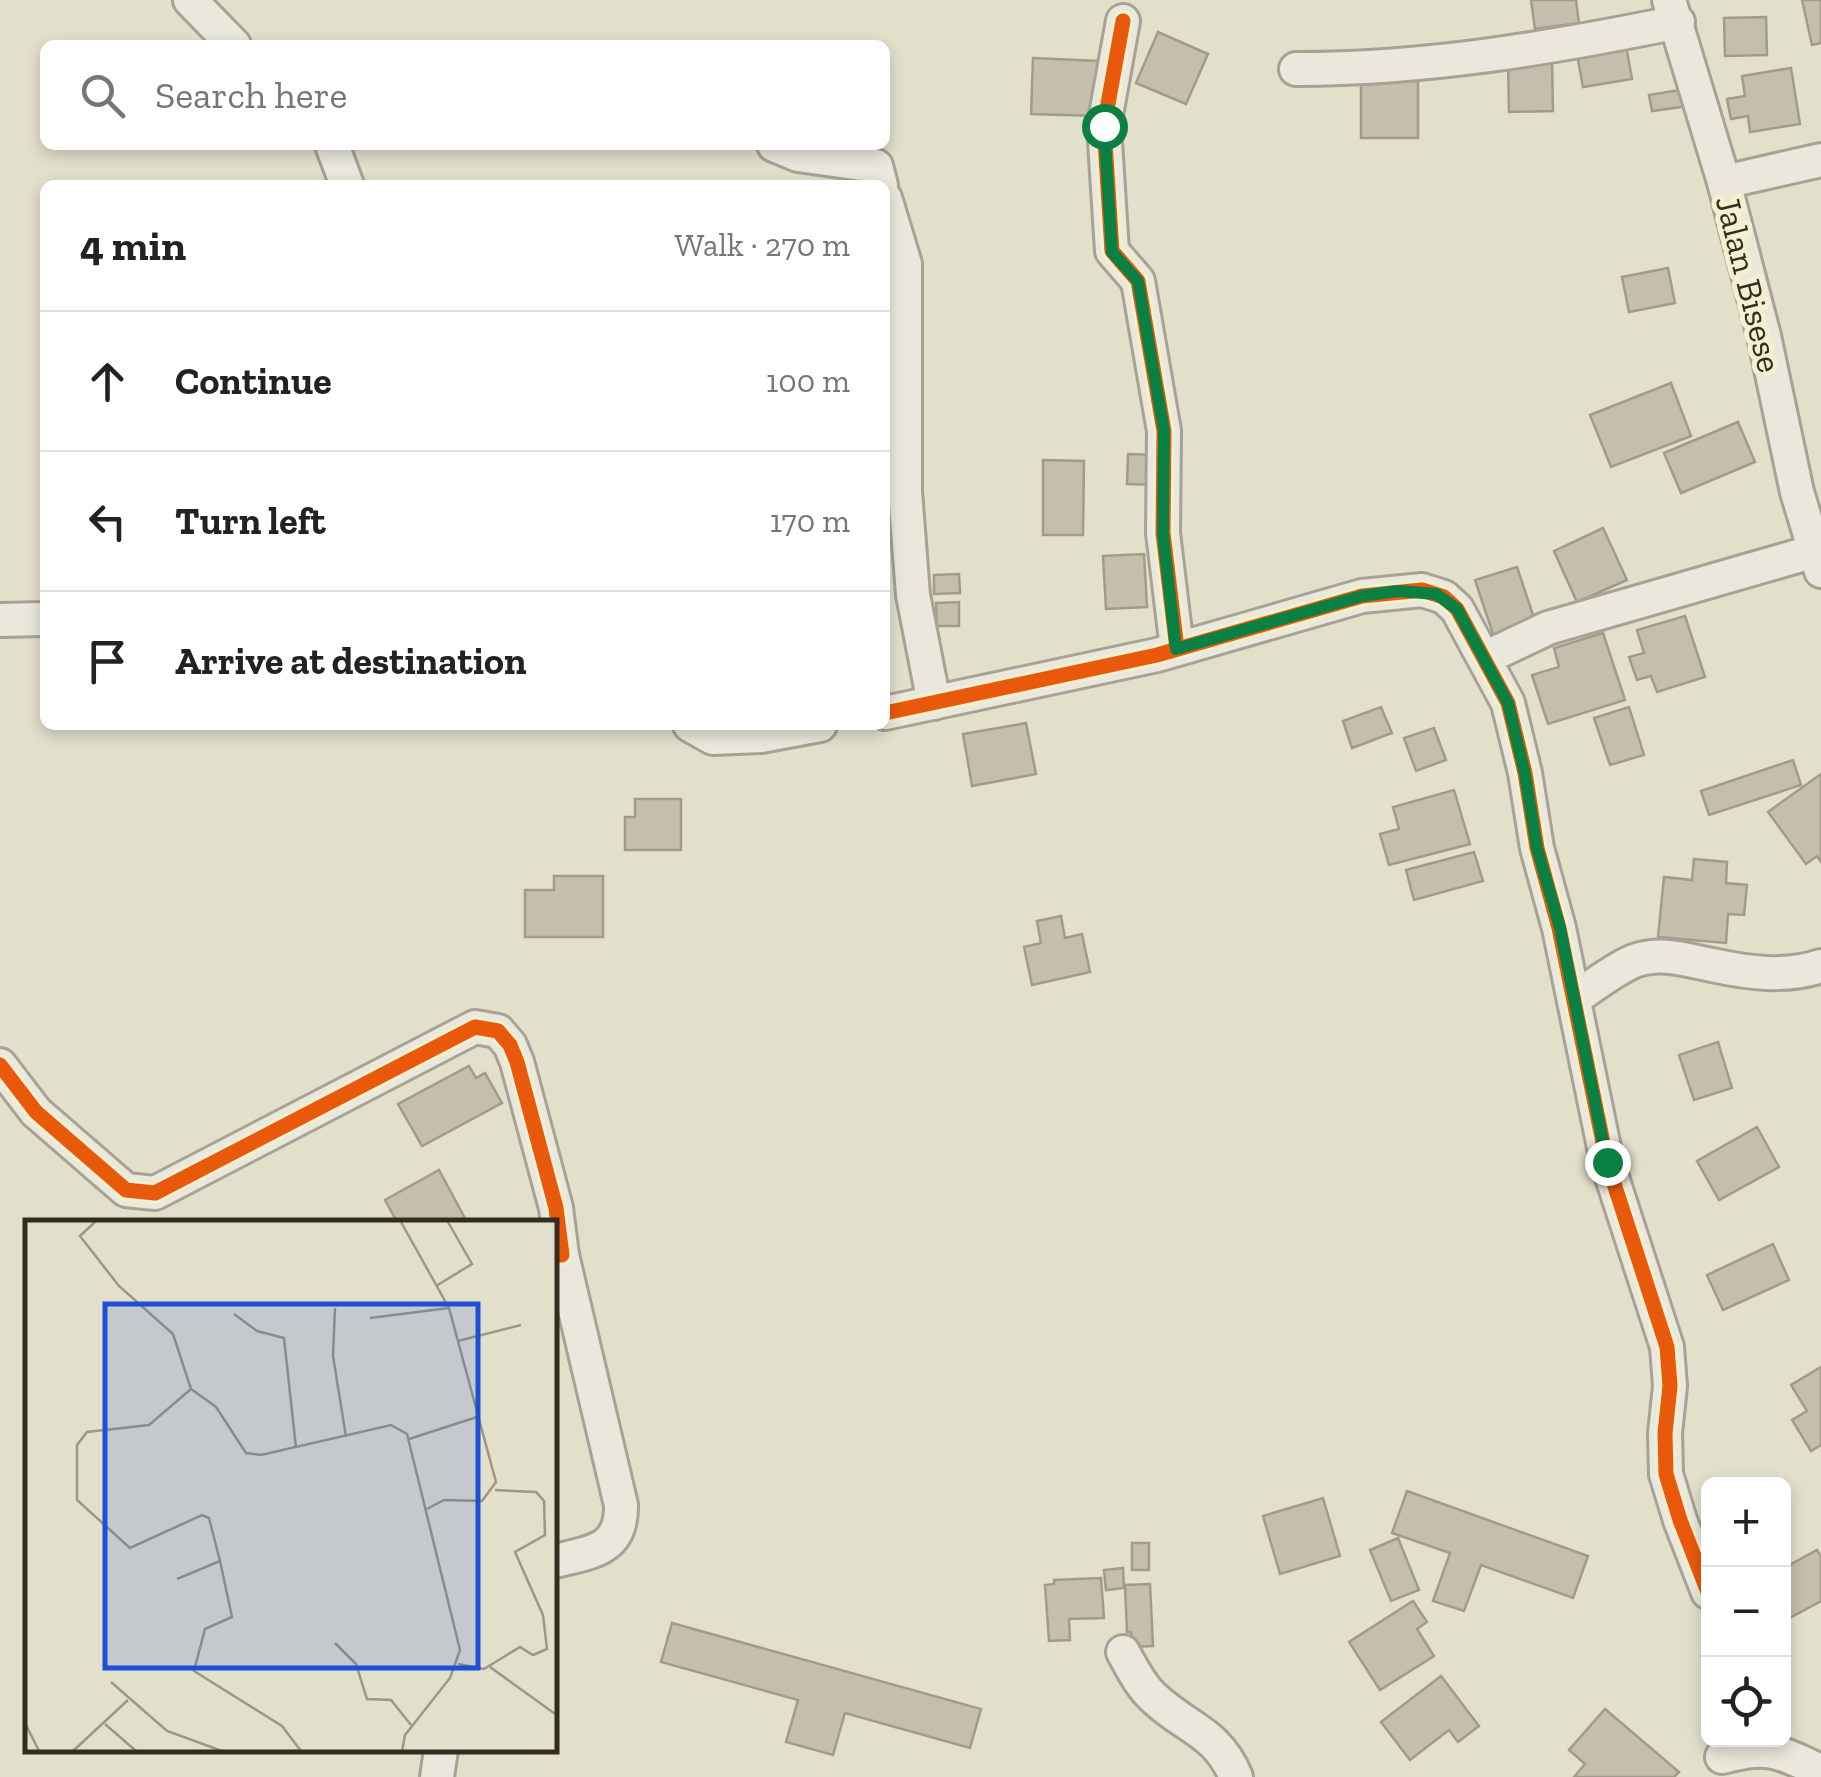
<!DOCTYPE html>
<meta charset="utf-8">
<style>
body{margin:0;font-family:"Zilla Slab",serif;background:#f2f2f2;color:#222}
.controls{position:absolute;right:30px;bottom:30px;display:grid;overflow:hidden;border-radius:15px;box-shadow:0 5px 15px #0003}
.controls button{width:90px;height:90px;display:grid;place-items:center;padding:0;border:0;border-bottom:2px solid #e0e0e0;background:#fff;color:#222;font:50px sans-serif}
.stop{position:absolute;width:30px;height:30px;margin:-22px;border:8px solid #0b8043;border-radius:50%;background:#fff}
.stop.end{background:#0b8043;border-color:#fff;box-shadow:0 2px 10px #0008}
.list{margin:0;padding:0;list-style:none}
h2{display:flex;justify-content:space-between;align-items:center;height:130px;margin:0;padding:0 40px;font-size:42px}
h2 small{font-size:32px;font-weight:400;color:#767676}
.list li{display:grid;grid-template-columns:65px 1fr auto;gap:30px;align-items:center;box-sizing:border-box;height:140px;padding:0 40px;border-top:2px solid #e0e0e0}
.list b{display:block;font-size:38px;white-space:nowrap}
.list em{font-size:32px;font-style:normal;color:#767676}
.icon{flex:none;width:55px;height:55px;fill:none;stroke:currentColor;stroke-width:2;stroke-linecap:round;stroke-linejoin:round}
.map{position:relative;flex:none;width:1821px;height:1777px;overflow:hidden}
.search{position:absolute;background:#fff;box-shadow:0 5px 15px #0003;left:40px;top:40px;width:850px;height:110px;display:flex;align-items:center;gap:25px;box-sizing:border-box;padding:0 35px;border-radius:15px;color:#767676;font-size:38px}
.panel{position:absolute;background:#fff;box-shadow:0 5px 15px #0003;left:40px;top:180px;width:850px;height:550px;border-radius:15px}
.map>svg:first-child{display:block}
</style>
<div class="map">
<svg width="1821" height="1777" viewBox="0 0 1821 1777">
<rect width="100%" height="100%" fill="#e2dfcb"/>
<!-- building -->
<g fill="#c5beac" stroke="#a29b8b" stroke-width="2.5">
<polygon points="1531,0 1576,0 1579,23 1535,29"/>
<polygon points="1802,0 1821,0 1821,43 1812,45"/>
<polygon points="1766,17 1767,55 1725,56 1724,18"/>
<polygon points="1158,32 1208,54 1186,104 1136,83"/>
<polygon points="1625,40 1632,79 1583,87 1576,49"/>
<polygon points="1033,58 1099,61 1097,116 1031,114"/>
<polygon points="1552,62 1553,111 1509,112 1508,63"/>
<polygon points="1791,68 1800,124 1750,132 1748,116 1731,119 1727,99 1745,96 1742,76"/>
<polygon points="1418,79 1418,138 1361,138 1361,80"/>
<polygon points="1686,89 1689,106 1652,111 1649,95"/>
<polygon points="1668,268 1675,303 1629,312 1622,277"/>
<polygon points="1671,383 1691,436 1611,467 1590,415"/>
<polygon points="1738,422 1755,462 1681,493 1664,453"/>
<polygon points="1128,454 1161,455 1161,485 1127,484"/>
<polygon points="1043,460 1084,461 1083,535 1043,535"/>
<polygon points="1603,528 1627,580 1577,602 1554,551"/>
<polygon points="1144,554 1147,607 1106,609 1103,556"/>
<polygon points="1517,567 1536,624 1494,637 1475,580"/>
<polygon points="959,574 960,593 934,594 934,575"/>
<polygon points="959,602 959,626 937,626 936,603"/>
<polygon points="1685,616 1705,677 1657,692 1651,676 1637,680 1629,657 1644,653 1637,630"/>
<polygon points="1603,633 1625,700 1548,724 1532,675 1559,667 1554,648"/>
<polygon points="1381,707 1392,733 1352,748 1343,721"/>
<polygon points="1629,707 1644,755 1610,765 1594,718"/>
<polygon points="1026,723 1036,774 972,786 963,734"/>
<polygon points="1434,728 1446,760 1416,771 1404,738"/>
<polygon points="1793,760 1801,785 1709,815 1701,791"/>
<polygon points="1821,774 1821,862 1817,856 1806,864 1768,812"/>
<polygon points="1454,790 1470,844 1389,865 1380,834 1399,829 1393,807"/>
<polygon points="635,799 681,799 681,850 625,850 625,817 635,817"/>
<polygon points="1474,852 1483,881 1414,900 1406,870"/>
<polygon points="1694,859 1727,862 1726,883 1747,885 1744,915 1728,914 1726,943 1658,937 1664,877 1692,880"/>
<polygon points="554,876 603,876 603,937 525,937 525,890 554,890"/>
<polygon points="1061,916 1065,938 1082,934 1090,972 1032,985 1024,947 1041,943 1037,921"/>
<polygon points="1718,1042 1732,1088 1694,1100 1679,1055"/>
<polygon points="469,1066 476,1078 485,1073 502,1103 422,1146 398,1104"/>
<polygon points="1757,1127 1779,1167 1719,1200 1697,1161"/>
<polygon points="439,1170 467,1222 397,1222 385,1200"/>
<polygon points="1773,1244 1789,1280 1723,1310 1707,1275"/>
<polygon points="1821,1367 1821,1445 1811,1451 1792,1420 1807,1411 1791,1385"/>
<polygon points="1407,1491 1588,1556 1573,1598 1481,1565 1464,1611 1433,1601 1450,1553 1392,1533"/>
<polygon points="1323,1498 1340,1556 1280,1574 1263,1516"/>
<polygon points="1398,1538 1419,1590 1391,1601 1370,1550"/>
<rect x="1132" y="1543" width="17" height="27"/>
<polygon points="1817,1550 1821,1557 1821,1601 1784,1621 1784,1568"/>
<polygon points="1123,1568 1124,1588 1106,1590 1104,1570"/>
<polygon points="1101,1578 1104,1618 1069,1619 1070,1640 1049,1641 1045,1585 1054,1584 1054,1580"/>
<polygon points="1150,1584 1153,1646 1132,1647 1131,1632 1127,1632 1125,1585"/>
<polygon points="1413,1601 1427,1622 1417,1629 1434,1656 1380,1690 1349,1642"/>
<polygon points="672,1623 981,1709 970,1748 845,1713 833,1755 786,1742 798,1700 661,1662"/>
<polygon points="1441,1676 1479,1726 1458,1742 1449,1730 1410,1760 1381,1722"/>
<polygon points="1605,1709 1679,1772 1674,1777 1574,1777 1585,1764 1569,1750"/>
</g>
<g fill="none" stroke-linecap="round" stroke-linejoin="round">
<defs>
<g id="minor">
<polyline points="190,0 234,45"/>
<polyline points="1669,0 1724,182 1764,336 1797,492 1821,571"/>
<polyline points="1123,21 1104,126 1112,251 1138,281 1164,431 1163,533 1177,649"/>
<path d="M 1296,69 C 1426,69 1551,48 1678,22"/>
<polyline points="332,145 347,185"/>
<polyline points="774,145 798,155 876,166 881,185"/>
<polyline points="1724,182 1821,160"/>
<polyline points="885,198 905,264 905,491 913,595 934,703"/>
<polyline points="0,620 45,619"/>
<polyline points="1485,658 1548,628 1815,551"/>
<polyline points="885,713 1157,655 1362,596 1422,590 1444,597 1457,609 1508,703 1525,773 1537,848 1559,928 1607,1162 1667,1347 1670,1386 1665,1433 1666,1474 1680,1520 1708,1592"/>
<polyline points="690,725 713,738 761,736 820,725"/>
<path d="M 1574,999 C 1593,986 1613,970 1634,961 C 1661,951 1686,960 1712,965 C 1749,973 1785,978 1821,966"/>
<polyline points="0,1065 36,1112 126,1190 155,1193 475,1027 498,1031 510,1045 517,1062 556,1208 562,1255 555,1255"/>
<path d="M 555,1561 C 592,1552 622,1550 621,1505 L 562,1255"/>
<path d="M 1123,1652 C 1132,1668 1140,1685 1153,1697 C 1186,1729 1216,1730 1236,1777"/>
<path d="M 1722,1757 C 1769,1744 1779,1752 1821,1771"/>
<polyline points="437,1777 441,1750"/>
</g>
</defs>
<!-- minor casing -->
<use href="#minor" stroke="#a7a294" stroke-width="38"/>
<!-- minor -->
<use href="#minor" stroke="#eae8dc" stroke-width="32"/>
<defs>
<g id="cycleway">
<polyline points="1123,21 1104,126 1112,251 1138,281 1164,431 1163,533 1177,649"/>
<polyline points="885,713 1157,655 1362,596 1422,590 1444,597 1457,609 1508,703 1525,773 1537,848 1559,928 1607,1162 1667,1347 1670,1386 1665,1433 1666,1474 1680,1520 1708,1592"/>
<polyline points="0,1065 36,1112 126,1190 155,1193 475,1027 498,1031 510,1045 517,1062 556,1208 562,1255 555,1255"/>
</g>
</defs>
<!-- cycleway casing -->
<use href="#cycleway" stroke="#f3efd1" stroke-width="21"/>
<!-- cycleway -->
<use href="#cycleway" stroke="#e8590c" stroke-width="15"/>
</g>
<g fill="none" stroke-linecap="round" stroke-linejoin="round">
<!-- route -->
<polyline stroke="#0b8043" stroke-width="12" points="1104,126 1112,252 1138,281 1164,431 1163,534 1176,649 1362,596 1398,591 1436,594 1457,609 1508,703 1525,774 1537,848 1560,928 1607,1162"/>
</g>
<g text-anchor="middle" stroke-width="10" stroke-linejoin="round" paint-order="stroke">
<!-- street labels -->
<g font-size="35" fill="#342c1e" stroke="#f3efd1">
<text transform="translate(1749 284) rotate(76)" y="12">Jalan Bisese</text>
</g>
</g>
<!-- overview -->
<g transform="translate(25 1220)">
<rect width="532" height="532" fill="#e2dfcb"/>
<path fill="none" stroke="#9c9786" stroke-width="2.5" d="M 70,2 L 55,16 L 94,66 L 148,114 L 166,169 L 191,187 L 221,233 L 236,235 L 366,205 L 382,214 L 435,430 L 425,458 L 380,515 L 377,531M 376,2 L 424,88 L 471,262 L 457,281 L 419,280 L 402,289M 411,66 L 447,44 L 423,2M 310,88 L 308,136 L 321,217M 209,94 L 232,111 L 259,118 L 271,228M 345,98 L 424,88M 433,121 L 496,105M 384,219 L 452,197M 195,341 L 207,397 L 180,409 L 169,451 L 257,506 L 276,531M 152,359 L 195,341 L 184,298 L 177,295 L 105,328 L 52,280 L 52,225 L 62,212 L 124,205 L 166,169M 310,423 L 331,444 L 342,479 L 366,480 L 386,505M 433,444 L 459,449 L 495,427 L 508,435 L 522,429 L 518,395 L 490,332 L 520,315 L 519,281 L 511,272 L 470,270M 465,447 L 533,496M 86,462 L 142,511 L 197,531M 0,503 L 14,531M 80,504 L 111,531M 48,531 L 103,480"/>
<path fill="#1d4ed8" fill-opacity="0.15" stroke="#1d4ed8" stroke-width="5" d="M 80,84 L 453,84 L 453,448 L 80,448 Z"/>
<rect width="532" height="532" fill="none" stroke="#342c1e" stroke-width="5"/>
</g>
</svg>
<div class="controls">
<button>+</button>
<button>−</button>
<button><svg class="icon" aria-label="locate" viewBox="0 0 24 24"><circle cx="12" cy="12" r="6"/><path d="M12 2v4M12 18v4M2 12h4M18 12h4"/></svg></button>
</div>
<div class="stop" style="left:1104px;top:126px"></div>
<div class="stop end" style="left:1607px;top:1162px"></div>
<div class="search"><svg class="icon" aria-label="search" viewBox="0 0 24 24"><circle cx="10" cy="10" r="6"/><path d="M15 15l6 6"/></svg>Search here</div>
<section class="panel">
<h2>4 min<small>Walk · 270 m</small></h2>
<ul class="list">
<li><svg class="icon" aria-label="ahead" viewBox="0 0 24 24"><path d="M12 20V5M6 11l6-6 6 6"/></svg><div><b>Continue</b></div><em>100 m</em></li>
<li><svg class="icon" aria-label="left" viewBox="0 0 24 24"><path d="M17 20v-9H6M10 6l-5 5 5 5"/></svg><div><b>Turn left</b></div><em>170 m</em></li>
<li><svg class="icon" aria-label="arrive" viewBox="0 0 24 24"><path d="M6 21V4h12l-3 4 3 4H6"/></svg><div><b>Arrive at destination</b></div></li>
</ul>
</section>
</div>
